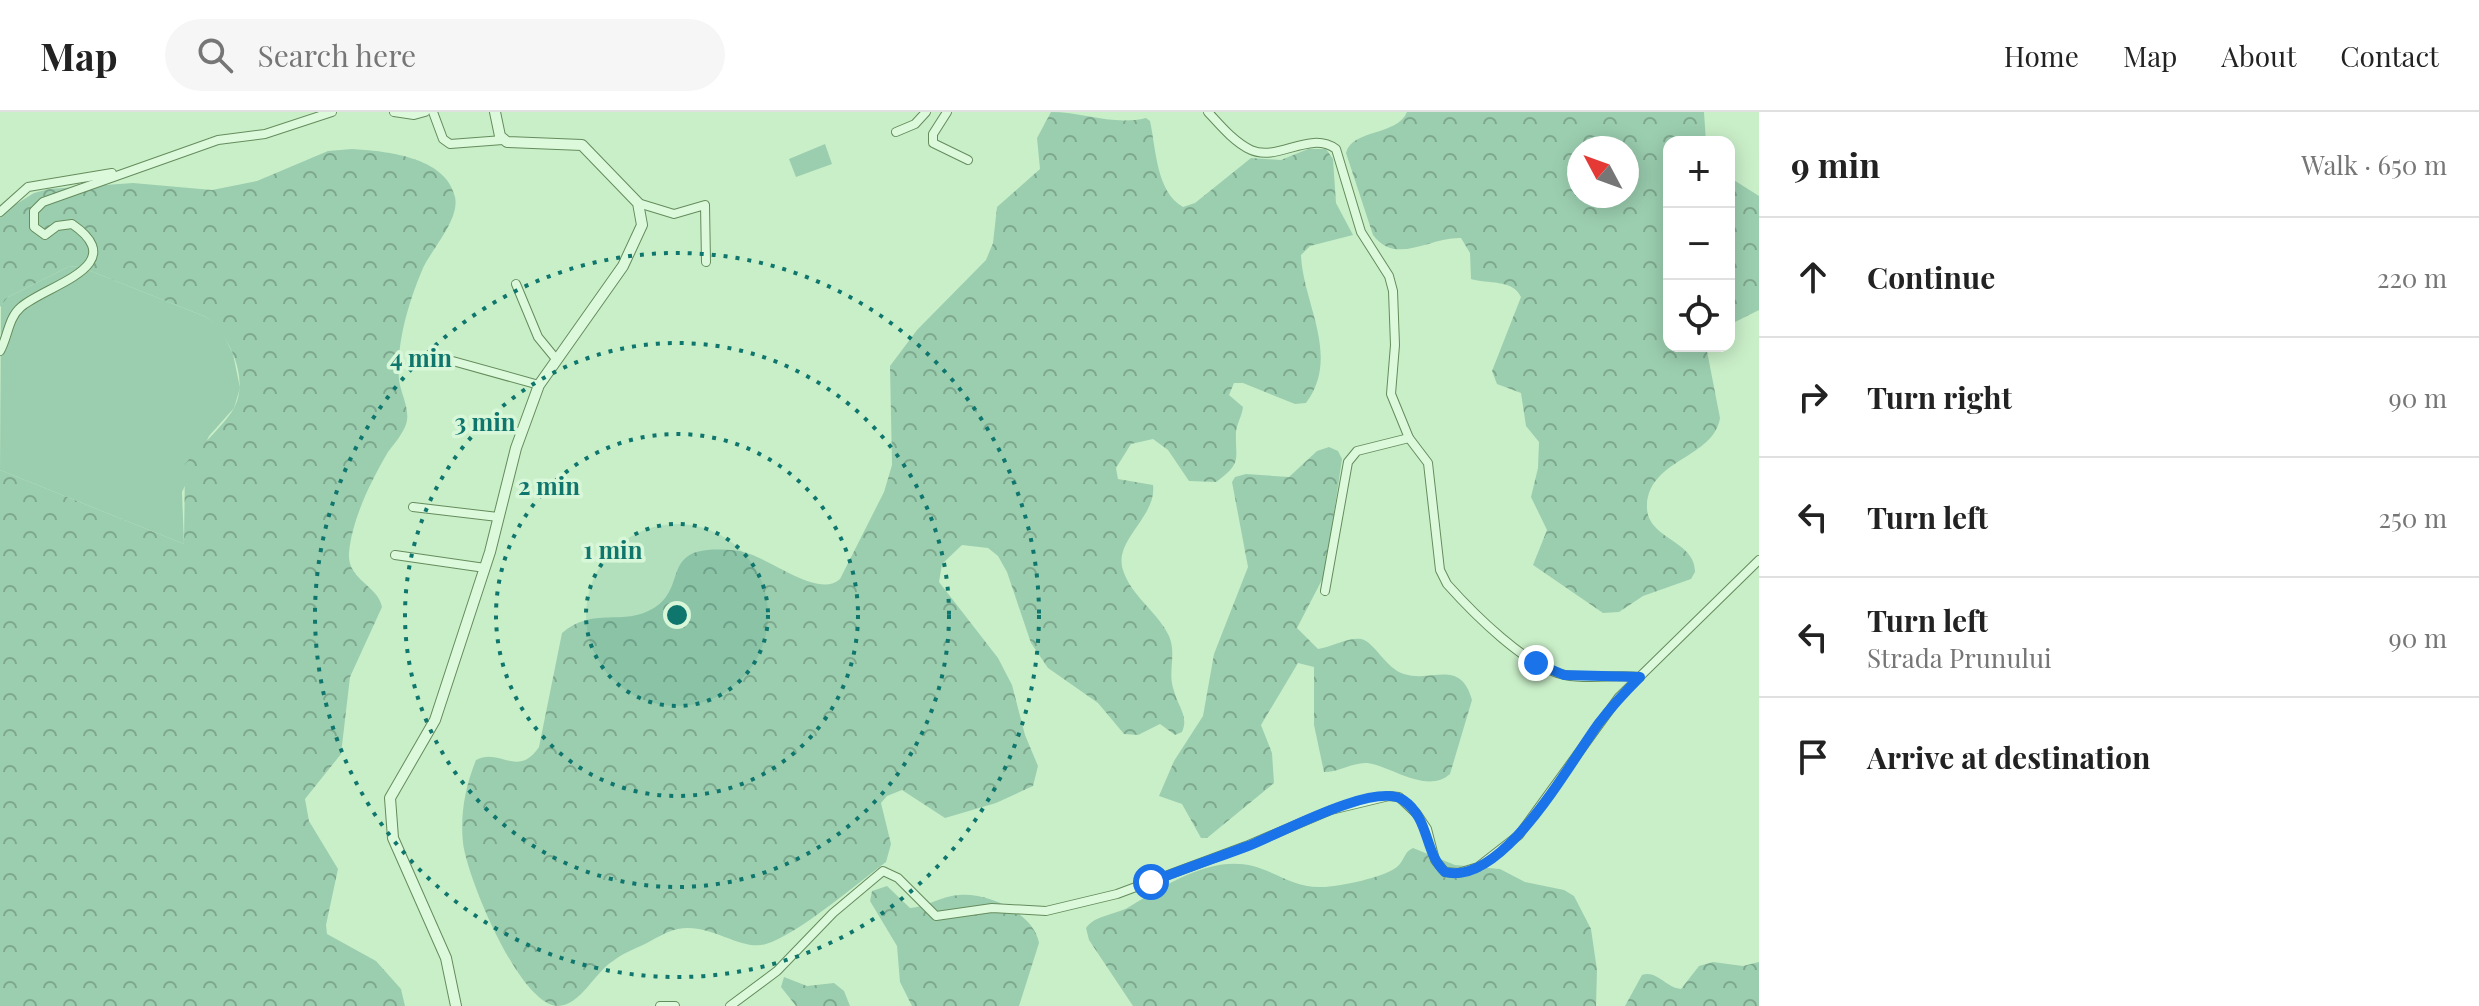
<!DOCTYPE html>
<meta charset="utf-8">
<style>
body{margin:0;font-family:"Playfair Display",serif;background:#f6f6f6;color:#222}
.controls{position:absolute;right:24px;top:24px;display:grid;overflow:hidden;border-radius:16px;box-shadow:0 4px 20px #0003}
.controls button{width:72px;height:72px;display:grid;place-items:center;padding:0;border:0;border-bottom:2px solid #e0e0e0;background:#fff;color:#222;font:40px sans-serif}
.compass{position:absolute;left:1567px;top:24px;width:72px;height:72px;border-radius:50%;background:#fff;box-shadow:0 4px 20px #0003;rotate:311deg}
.stop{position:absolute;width:24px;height:24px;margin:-18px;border:6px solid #1a73e8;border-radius:50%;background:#fff}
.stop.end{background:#1a73e8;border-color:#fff;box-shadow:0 2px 8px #0008}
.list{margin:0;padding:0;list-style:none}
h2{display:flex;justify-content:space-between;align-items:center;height:104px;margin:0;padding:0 32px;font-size:34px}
h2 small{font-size:26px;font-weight:400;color:#767676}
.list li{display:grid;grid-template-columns:52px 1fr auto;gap:24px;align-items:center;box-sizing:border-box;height:120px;padding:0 32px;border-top:2px solid #e0e0e0}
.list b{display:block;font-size:30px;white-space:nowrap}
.list p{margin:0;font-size:26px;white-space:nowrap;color:#767676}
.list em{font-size:26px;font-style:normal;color:#767676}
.icon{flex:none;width:44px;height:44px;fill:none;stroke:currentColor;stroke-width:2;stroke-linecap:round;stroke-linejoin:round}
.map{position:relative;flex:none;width:1759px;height:894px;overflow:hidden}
header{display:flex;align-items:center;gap:48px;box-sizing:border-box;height:112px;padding:0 40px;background:#fff;border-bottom:2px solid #e0e0e0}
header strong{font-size:38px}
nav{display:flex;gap:44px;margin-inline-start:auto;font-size:28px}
.search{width:560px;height:72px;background:#f6f6f6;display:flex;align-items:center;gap:20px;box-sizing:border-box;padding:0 28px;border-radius:44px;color:#767676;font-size:30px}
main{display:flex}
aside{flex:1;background:#fff}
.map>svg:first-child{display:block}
</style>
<header>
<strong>Map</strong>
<div class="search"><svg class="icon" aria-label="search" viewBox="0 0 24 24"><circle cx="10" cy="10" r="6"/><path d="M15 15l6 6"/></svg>Search here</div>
<nav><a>Home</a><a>Map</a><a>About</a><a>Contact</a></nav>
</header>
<main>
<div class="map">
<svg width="1759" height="894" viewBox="0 0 1759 894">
<defs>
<pattern id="forest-crowns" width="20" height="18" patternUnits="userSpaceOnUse" patternTransform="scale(2)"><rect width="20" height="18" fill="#9bceaf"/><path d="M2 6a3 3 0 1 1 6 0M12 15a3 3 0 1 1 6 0" fill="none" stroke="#7ea88e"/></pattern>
</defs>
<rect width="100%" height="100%" fill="#c9efc8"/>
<!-- green -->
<g fill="#9bceaf">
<polygon points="825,32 832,52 796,65 789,47"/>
<polygon points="78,154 206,205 220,216 233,242 240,276 234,296 209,324 182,380 184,432 0,358 1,193 8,185 68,155"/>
</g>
<!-- forest -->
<g fill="url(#forest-crowns)" fill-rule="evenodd">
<path d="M 1051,0 C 1084,0 1113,14 1146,6 L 1150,9 C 1156,36 1156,80 1183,95 L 1195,91 L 1251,46 L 1281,48 L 1308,37 L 1326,37 L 1333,47 L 1336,91 L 1353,123 L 1310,134 L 1301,143 C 1303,192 1341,244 1306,291 L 1295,292 L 1243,271 L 1234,271 L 1229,283 L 1243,295 C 1242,304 1237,311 1236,320 C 1235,348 1243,350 1216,370 L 1189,369 L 1168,338 L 1153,327 L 1131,332 L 1116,356 L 1118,367 L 1153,373 C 1157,405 1113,428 1123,458 C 1131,484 1158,500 1169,524 C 1177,543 1167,560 1174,579 C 1178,594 1189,605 1182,620 L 1175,623 L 1160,612 L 1138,623 L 1124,622 L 1098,591 L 1048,556 L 1031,531 L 1007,460 L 998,444 L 988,436 L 962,433 L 942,452 L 939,470 L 998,546 L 1012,573 L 1025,623 L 1038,654 L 1033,674 L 996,691 L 945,706 L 902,678 L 887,684 L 881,691 L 891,732 L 886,750 C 856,772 799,822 766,832 C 742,840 709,810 678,817 C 667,819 655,827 645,832 C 634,837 622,842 613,849 C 595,860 580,894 558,894 C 519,893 467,765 463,731 C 460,703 465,675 476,648 C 500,635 517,667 539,635 L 562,521 C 593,494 623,515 654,496 C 691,473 655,429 739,439 C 767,443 818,488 840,467 L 884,380 L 892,353 L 890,254 L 917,218 L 986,148 L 993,131 L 997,95 L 1040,57 L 1037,26 Z"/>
<path d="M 1407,0 L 1704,0 L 1706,30 L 1669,30 L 1669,234 L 1706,234 L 1720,306 C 1714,346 1649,347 1647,393 C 1645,427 1696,428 1695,460 L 1691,467 L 1643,484 L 1619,500 L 1603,501 L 1533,453 L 1547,418 L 1531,385 L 1538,356 L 1539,330 L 1526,314 L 1521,281 L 1497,272 L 1492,259 L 1521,185 C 1513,167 1487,172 1471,167 L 1470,141 L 1461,126 C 1429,125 1396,154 1373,123 L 1346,41 C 1352,17 1397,24 1407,0 ZM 1579,36 L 1627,36 L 1627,84 L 1579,84 Z"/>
<path d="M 352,37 C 384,39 446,44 455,85 C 460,107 432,137 423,156 C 409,189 396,231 399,268 C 401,283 412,300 405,315 C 401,324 394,332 388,340 C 371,369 352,407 349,441 C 347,468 378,473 382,495 L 350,565 L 341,642 L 305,687 L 309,709 L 338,757 L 326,813 L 327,822 L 376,849 L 401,877 L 405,894 L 0,894 L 0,358 L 184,432 L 185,352 C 198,336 227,311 235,294 C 249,265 229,223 206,205 L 78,154 L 68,155 L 8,185 L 0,195 L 0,102 L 34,81 L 49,77 L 133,71 L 212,78 L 257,69 L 328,39 Z"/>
<polygon points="1729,65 1759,84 1759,198 1729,213"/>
<path d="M 1329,335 L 1338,339 L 1342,347 L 1325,462 L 1297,516 L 1318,537 C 1331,535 1349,525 1361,527 C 1375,530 1385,556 1404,562 C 1433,571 1460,546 1472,588 L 1450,662 C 1427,683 1389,653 1367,651 C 1354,650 1339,660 1324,660 L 1314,613 L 1314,555 L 1298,551 L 1261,613 L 1272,641 L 1274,671 L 1207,726 L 1201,726 L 1182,692 L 1159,684 L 1174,649 L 1203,604 L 1214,542 L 1248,455 L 1232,370 L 1235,365 L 1246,362 L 1289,365 L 1317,339 Z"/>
<path d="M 1413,736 L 1455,753 L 1500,757 L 1525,770 L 1564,778 L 1574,784 L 1591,817 L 1597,858 L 1596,894 L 1133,894 L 1089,828 L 1086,816 C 1095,803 1115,803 1129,795 C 1164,774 1210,743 1253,754 C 1278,761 1295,776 1322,775 C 1338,775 1387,765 1398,754 C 1405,747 1404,740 1413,736 Z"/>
<path d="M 887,774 L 910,796 C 926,795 942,784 959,783 C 987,780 1034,801 1039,831 L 1019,894 L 912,894 L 900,870 L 897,834 L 870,789 L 872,779 Z"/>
<path d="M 1713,850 L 1743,854 L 1759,850 L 1759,894 L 1625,894 L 1642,863 C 1657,858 1666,876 1681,877 L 1699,854 Z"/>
<polygon points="784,865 807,874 834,871 844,879 850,894 796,894 781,875"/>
</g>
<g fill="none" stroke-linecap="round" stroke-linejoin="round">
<defs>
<g id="minor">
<polyline points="394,0 414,3 425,0"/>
<polyline points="433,0 443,27 450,32 503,28"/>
<polyline points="947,0 933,22 933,31 968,48"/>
<path d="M 1208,0 C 1220,13 1234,30 1251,38 C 1278,50 1310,18 1336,37 L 1361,120 L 1389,164 L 1393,179 L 1395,233 L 1391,282 L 1409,326 L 1428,351 L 1440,458 L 1447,472 C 1472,500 1527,556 1565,563 C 1590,568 1615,562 1640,565"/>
<polyline points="896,20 915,12 926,0"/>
<polyline points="638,91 674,102 705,93 706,150"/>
<polyline points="0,100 28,75 112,61"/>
<polyline points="516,172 538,225 556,247"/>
<path d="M 0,239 C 8,225 8,206 21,195 C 46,173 133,154 72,112 L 57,114 L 45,123 L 34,115 L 34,99 L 43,90 L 218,28 L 265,22 L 332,0"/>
<polyline points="449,248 539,273"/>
<polyline points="413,395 498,405"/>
<polyline points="395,443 485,456"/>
<polyline points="1325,479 1348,350 1357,339 1409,326"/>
<polyline points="660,894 675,894"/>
<polyline points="730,894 777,859 833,801 883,759 898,766 936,804 992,796 1046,799 1117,782 1246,734 1331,698 1389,684 1399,685 1417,702 1427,717 1435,748 1445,760 1458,761 1478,755 1519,723 1619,585 1759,448"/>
</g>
<polyline id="tertiary" points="456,894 446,846 393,726 390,686 435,608 490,440 516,336 539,273 623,154 642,113 638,91 582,33 507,30 500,24 495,0"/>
</defs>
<!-- minor casing -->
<use href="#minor" stroke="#658c5c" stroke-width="10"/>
<!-- tertiary casing -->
<use href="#tertiary" stroke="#658c5c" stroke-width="12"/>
<!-- minor -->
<use href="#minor" stroke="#dcf9dc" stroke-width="8"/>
<!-- tertiary -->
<use href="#tertiary" stroke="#dcf9dc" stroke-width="10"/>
</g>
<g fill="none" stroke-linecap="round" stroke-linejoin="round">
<!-- route -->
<path stroke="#1a73e8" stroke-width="10" d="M 1151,770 C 1183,757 1216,746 1248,734 C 1279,722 1375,669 1403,688 C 1430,706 1424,741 1445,760 C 1503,775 1570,650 1599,611 C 1612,594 1625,580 1640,565 L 1564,563 L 1536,551"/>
</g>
<!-- distance rings -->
<circle cx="677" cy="503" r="91" fill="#0f766e" fill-opacity=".12"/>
<g fill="none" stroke="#0f766e" stroke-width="4" stroke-dasharray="4 8">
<circle cx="677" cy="503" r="91"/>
<circle cx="677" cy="503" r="181"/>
<circle cx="677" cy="503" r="272"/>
<circle cx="677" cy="503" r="362"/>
</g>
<circle cx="677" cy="503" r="12" fill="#0f766e" stroke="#d8f6d8" stroke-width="4"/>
<g font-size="24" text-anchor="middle" font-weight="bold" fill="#0f766e" stroke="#d8f6d8" stroke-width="7" stroke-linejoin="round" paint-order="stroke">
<text x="421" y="255">4 min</text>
<text x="485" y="319">3 min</text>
<text x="549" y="383">2 min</text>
<text x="613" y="447">1 min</text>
</g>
</svg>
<div class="controls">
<button>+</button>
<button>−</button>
<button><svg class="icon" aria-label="locate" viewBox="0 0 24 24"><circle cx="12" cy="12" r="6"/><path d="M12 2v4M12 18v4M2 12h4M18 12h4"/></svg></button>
</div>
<svg class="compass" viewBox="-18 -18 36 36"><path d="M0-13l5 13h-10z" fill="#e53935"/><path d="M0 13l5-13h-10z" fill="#767676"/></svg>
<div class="stop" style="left:1151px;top:770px"></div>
<div class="stop end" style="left:1536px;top:551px"></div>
</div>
<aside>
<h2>9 min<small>Walk · 650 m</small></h2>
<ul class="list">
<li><svg class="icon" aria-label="ahead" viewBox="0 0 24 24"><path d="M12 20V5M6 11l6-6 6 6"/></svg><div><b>Continue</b></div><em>220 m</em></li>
<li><svg class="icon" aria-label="right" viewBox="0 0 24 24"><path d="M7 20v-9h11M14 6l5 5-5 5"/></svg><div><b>Turn right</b></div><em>90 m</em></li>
<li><svg class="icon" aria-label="left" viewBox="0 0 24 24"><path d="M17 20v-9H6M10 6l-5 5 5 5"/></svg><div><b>Turn left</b></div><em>250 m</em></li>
<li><svg class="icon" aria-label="left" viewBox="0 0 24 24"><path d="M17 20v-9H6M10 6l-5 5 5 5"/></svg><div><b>Turn left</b><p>Strada Prunului</p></div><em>90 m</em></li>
<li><svg class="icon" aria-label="arrive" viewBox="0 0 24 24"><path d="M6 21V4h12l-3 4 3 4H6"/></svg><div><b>Arrive at destination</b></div></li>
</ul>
</aside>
</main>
